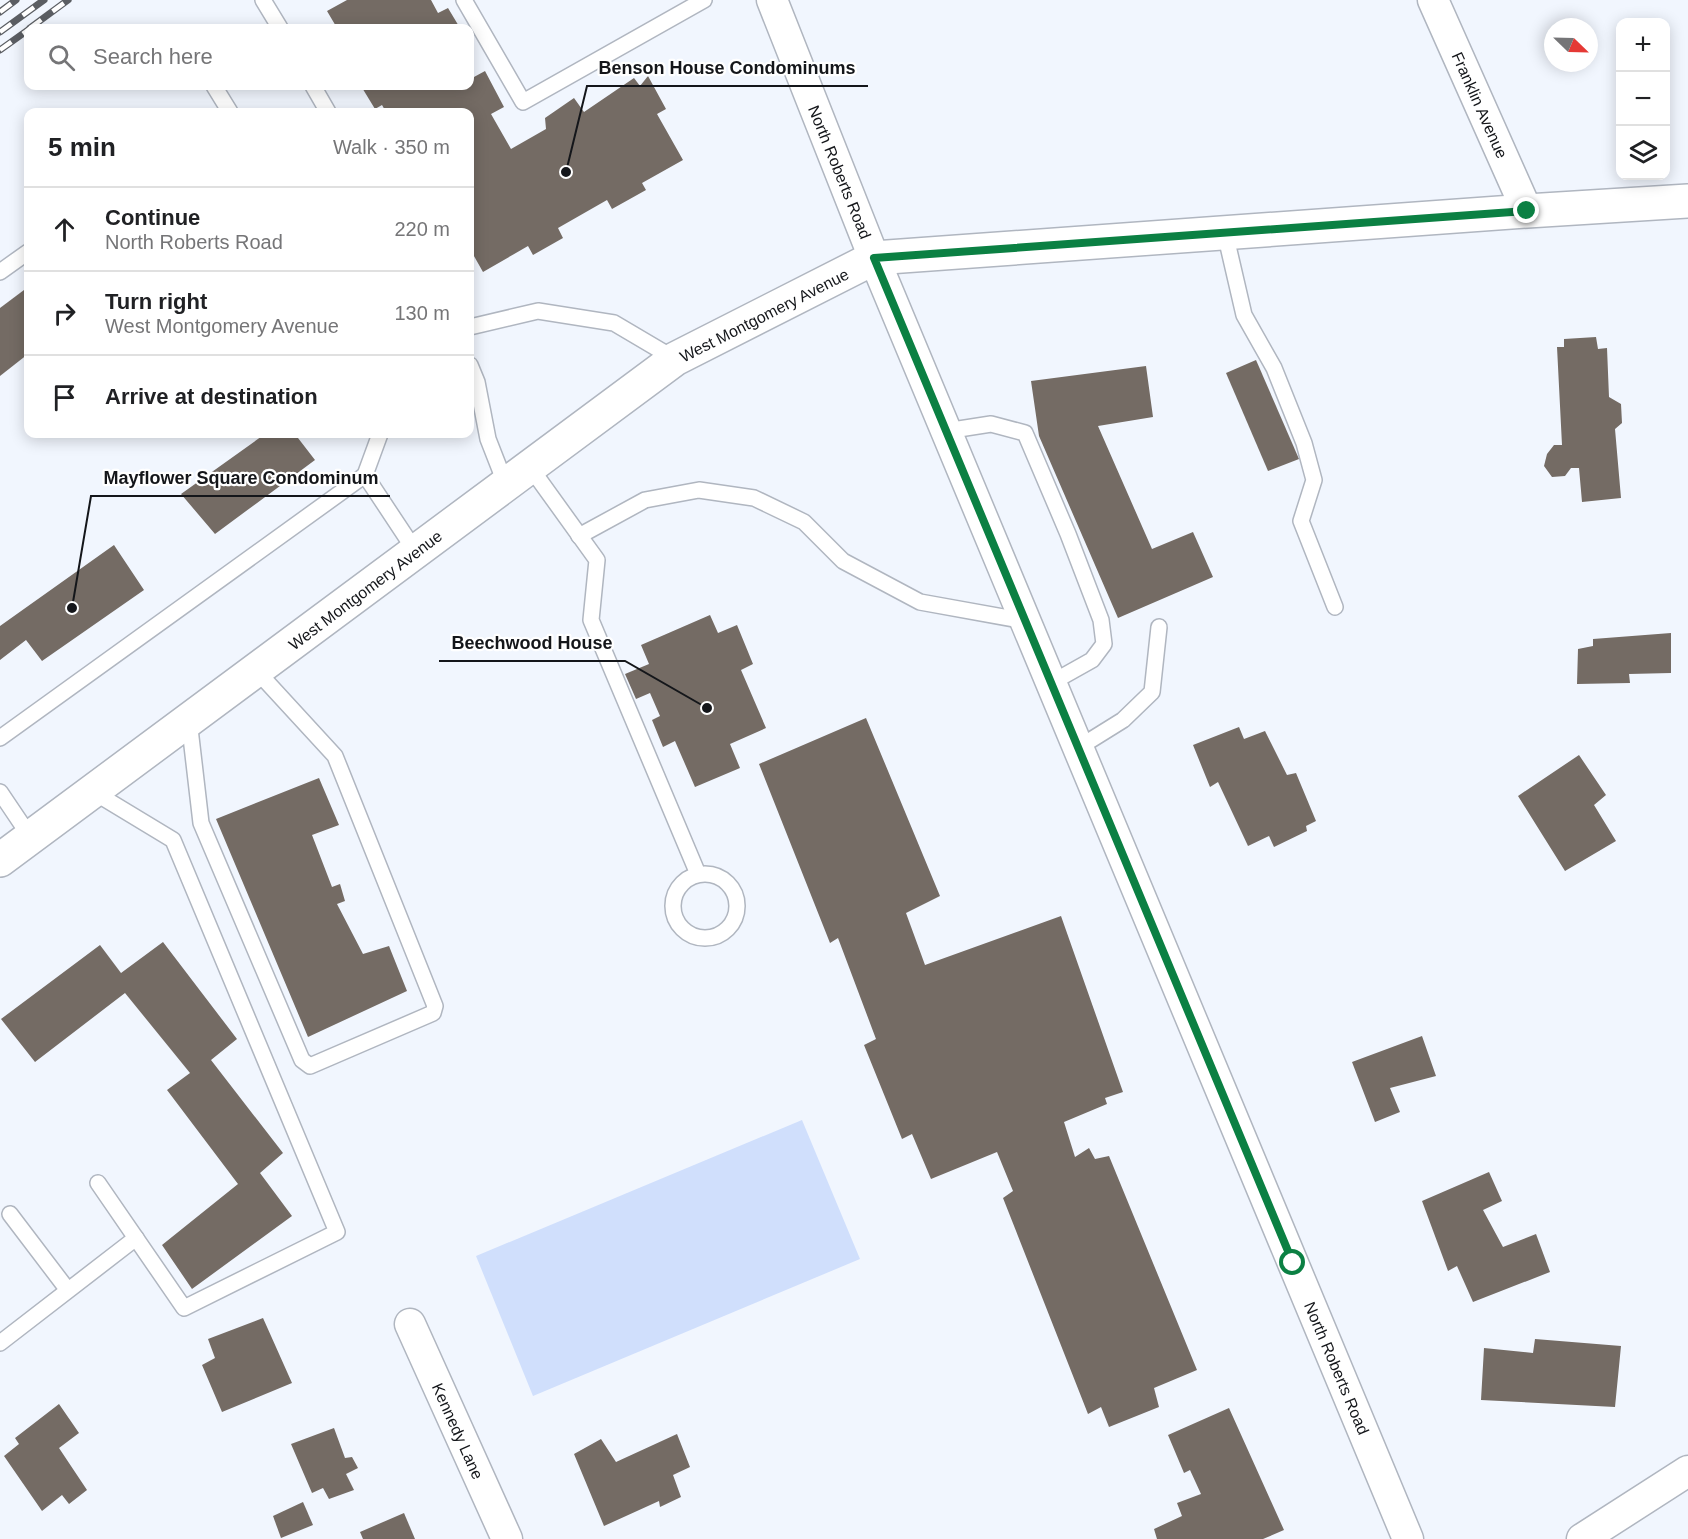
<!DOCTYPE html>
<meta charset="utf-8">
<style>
body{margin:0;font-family:Helvetica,sans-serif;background:#f2f2f2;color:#202124}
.controls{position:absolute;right:18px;top:18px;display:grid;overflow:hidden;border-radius:12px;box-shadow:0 3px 15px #0003}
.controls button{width:54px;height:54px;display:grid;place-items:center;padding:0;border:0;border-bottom:2px solid #e0e0e0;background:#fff;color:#202124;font:30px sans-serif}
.compass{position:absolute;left:1544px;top:18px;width:54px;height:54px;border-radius:50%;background:#fff;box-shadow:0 3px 15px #0003;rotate:113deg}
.stop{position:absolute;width:18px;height:18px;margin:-14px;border:4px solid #0b8043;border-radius:50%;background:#fff}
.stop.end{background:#0b8043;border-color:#fff;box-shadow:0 2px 6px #0008}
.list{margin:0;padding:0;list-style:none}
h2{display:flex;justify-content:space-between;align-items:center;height:78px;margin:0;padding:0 24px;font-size:26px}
h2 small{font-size:20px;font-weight:400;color:#757577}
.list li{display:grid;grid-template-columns:39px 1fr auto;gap:18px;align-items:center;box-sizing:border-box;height:84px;padding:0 24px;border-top:2px solid #e0e0e0}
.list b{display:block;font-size:22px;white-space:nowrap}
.list p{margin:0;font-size:20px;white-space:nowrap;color:#757577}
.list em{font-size:20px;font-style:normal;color:#757577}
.icon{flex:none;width:33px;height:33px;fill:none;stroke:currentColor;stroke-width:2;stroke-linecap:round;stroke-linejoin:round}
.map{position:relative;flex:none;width:1688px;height:1539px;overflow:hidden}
.search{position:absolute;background:#fff;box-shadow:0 3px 15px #0003;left:24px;top:24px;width:450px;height:66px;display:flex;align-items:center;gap:15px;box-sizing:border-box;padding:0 21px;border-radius:12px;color:#757577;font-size:22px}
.panel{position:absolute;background:#fff;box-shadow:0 3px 15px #0003;left:24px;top:108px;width:450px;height:330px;border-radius:12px}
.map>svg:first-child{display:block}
</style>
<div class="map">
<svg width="1688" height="1539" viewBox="0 0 1688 1539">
<rect width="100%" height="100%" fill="#f1f6fe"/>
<!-- green -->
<polygon fill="#d0dffc" points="802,1120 860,1259 533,1396 476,1256"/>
<!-- building -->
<g fill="#746b64">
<polygon points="347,0 431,0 438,13 448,8 460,28 337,28 327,11"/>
<polygon points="470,69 474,77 485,71 504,107 491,114 511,149 546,129 545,118 574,98 584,112 634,78 640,86 648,76 666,109 657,114 683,160 642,183 646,190 612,209 607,200 558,228 563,238 533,255 528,246 483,272 470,249 470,112 386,112 382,105 375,109 361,86 470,86"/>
<polygon points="28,287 28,354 0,376 0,308"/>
<polygon points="1596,337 1598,349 1607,348 1609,397 1621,404 1622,423 1615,429 1621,498 1582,502 1579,468 1571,468 1565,476 1552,477 1544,466 1547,454 1554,445 1562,445 1557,347 1564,347 1564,339"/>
<polygon points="1256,360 1299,459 1268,471 1226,373"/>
<polygon points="1146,366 1153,417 1098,426 1152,549 1193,532 1213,577 1118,618 1039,436 1031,381"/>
<polygon points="265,434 303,434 298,438 315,460 215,534 181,494"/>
<polygon points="114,545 144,590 42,661 26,640 0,660 0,626"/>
<polygon points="710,615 718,633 737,625 753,664 741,670 766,728 730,744 740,768 695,787 675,741 663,747 652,720 660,716 650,693 636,699 625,674 649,664 641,645"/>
<polygon points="1671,633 1671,673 1629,674 1630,683 1577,684 1578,649 1593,646 1593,639"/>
<polygon points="866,718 940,896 906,913 925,965 1061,916 1123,1092 1105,1098 1107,1104 1064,1122 1075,1157 1089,1148 1095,1159 1109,1156 1197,1370 1154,1388 1159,1407 1109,1427 1101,1407 1088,1414 1003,1198 1013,1191 997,1152 931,1179 912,1134 902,1139 864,1045 876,1039 838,938 830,943 759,764"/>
<polygon points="1239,727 1244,739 1265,731 1287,775 1296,773 1316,821 1306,826 1307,831 1274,847 1269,836 1248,846 1218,782 1210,787 1193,745"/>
<polygon points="1579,755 1606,795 1594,805 1616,841 1565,871 1518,796"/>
<polygon points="319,778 339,825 312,835 332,887 340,884 345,901 337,904 363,954 389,946 407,991 308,1037 216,819"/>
<polygon points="163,942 237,1039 211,1060 283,1153 260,1173 292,1216 192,1289 162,1245 238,1184 167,1090 190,1073 125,993 35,1062 1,1019 100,945 121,973"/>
<polygon points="1422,1036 1436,1076 1390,1088 1400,1112 1375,1122 1352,1062"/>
<polygon points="1489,1172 1502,1201 1483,1210 1503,1247 1536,1234 1550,1272 1473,1302 1457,1266 1448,1271 1422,1201"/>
<polygon points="263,1318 292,1383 222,1412 202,1365 215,1358 208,1339"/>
<polygon points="1535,1339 1621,1346 1615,1407 1481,1400 1484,1348 1533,1353"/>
<polygon points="59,1404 79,1433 59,1448 87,1490 69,1504 62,1495 42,1511 4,1456 19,1444 15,1438"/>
<polygon points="1229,1408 1284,1530 1263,1539 1157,1539 1154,1529 1182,1516 1177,1503 1201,1494 1190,1470 1184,1473 1168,1435"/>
<polygon points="334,1428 345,1458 352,1457 358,1468 346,1474 354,1490 329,1499 323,1488 312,1493 291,1444"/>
<polygon points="677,1434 690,1467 673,1475 681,1497 660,1507 659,1501 604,1526 574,1454 601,1439 616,1462"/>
<polygon points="303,1502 313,1525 281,1538 273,1516"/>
<polygon points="404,1513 415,1539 363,1539 360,1532"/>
</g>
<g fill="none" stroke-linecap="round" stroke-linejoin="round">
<defs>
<g id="service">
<polyline points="263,0 280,28"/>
<polyline points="464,0 523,102 704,0"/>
<polyline points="214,86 230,112"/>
<polyline points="313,86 328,112"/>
<polyline points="1225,233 1244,315 1274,368 1304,443 1314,480 1301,521 1335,607"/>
<polyline points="0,272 28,252"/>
<polyline points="470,327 538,311 614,323 675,359"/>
<polyline points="470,365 477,382 488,439 506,485"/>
<polyline points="946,431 991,424 1025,433 1068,534 1101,620 1104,644 1092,660 1051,683"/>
<polyline points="530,467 597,560 591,620 698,874"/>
<polyline points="365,475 416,552"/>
<polyline points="579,536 645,500 699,490 754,498 804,522 843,561 920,602 1025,621"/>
<polyline points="189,720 201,823 302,1060 310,1066 433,1013 435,1006 335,756 256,670"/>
<polyline points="0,738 365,475 380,434"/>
<polyline points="1078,748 1123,720 1152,692 1159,627"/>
<polyline points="92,791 173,840 337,1232 184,1308 98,1183"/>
<polyline points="0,792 31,838"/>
<circle cx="705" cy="906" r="32"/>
<polyline points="10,1214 67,1289"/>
<polyline points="0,1343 136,1238"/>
</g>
<g id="minor">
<polyline points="772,0 874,258 1408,1539"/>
<polyline points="1433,0 1527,211"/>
<polyline points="410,1324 507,1539"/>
<polyline points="1582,1539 1688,1471"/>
</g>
<polyline id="primary" points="0,860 675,359 874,258 1527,211 1688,201"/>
</defs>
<!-- service casing -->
<use href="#service" stroke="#b0b6c0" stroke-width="18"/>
<!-- minor casing -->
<use href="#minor" stroke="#b0b6c0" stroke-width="33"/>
<!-- primary casing -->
<use href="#primary" stroke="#b0b6c0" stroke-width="36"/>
<!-- service -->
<use href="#service" stroke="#fff" stroke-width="15"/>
<!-- minor -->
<use href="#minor" stroke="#fff" stroke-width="30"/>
<!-- primary -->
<use href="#primary" stroke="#fff" stroke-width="33"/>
<defs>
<g id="rail">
<polyline points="0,12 16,0"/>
<polyline points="30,28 68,0"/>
<polyline points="0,32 44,0"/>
<polyline points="0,50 28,30"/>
</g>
</defs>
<!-- rail casing -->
<use href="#rail" stroke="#5b5e63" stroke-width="7"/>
<!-- rail -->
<use href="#rail" stroke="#fff" stroke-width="4.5" stroke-dasharray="14" stroke-linecap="butt"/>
</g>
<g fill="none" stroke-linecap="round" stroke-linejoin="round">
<!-- route -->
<polyline stroke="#0b8043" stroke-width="8" points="1293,1263 874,258 1527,211"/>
</g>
<g text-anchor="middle" stroke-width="4.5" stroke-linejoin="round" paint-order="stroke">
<!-- street labels -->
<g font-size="16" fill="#14161a" stroke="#fff">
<text transform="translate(1480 105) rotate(66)" y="6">Franklin Avenue</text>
<text transform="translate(840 172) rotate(68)" y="6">North Roberts Road</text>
<text transform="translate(764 315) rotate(-27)" y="6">West Montgomery Avenue</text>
<text transform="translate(365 590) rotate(-37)" y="6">West Montgomery Avenue</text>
<text transform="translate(1337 1368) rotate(67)" y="6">North Roberts Road</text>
<text transform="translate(458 1431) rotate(66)" y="6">Kennedy Lane</text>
</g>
</g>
<!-- callouts -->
<path fill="none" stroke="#14161a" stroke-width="2" d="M566 172L587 86H868M72 608L91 496H390M707 708L625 661H439"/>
<g fill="#14161a" stroke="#fff" stroke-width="2">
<circle cx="566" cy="172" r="6"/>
<circle cx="72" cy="608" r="6"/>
<circle cx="707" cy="708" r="6"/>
</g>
<g font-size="18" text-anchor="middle" font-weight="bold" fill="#14161a" stroke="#fff" stroke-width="4.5" stroke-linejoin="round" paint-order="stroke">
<text x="727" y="74">Benson House Condominums</text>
<text x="241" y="484">Mayflower Square Condominum</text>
<text x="532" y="649">Beechwood House</text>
</g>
</svg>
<div class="controls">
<button>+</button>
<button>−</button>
<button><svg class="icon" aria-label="layers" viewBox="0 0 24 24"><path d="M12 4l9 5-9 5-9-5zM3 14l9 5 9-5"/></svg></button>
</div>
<svg class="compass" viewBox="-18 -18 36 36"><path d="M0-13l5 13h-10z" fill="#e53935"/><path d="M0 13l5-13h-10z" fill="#757577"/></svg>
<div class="stop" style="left:1293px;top:1263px"></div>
<div class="stop end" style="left:1527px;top:211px"></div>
<div class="search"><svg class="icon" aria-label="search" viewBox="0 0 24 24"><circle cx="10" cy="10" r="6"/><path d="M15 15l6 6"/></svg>Search here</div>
<section class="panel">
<h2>5 min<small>Walk · 350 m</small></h2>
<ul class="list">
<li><svg class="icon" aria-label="ahead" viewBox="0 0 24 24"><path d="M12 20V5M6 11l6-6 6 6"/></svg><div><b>Continue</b><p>North Roberts Road</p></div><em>220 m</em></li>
<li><svg class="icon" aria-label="right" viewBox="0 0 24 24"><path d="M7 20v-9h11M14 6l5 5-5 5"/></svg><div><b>Turn right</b><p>West Montgomery Avenue</p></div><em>130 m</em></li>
<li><svg class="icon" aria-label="arrive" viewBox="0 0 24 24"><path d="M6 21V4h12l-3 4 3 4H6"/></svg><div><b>Arrive at destination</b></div></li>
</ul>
</section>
</div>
